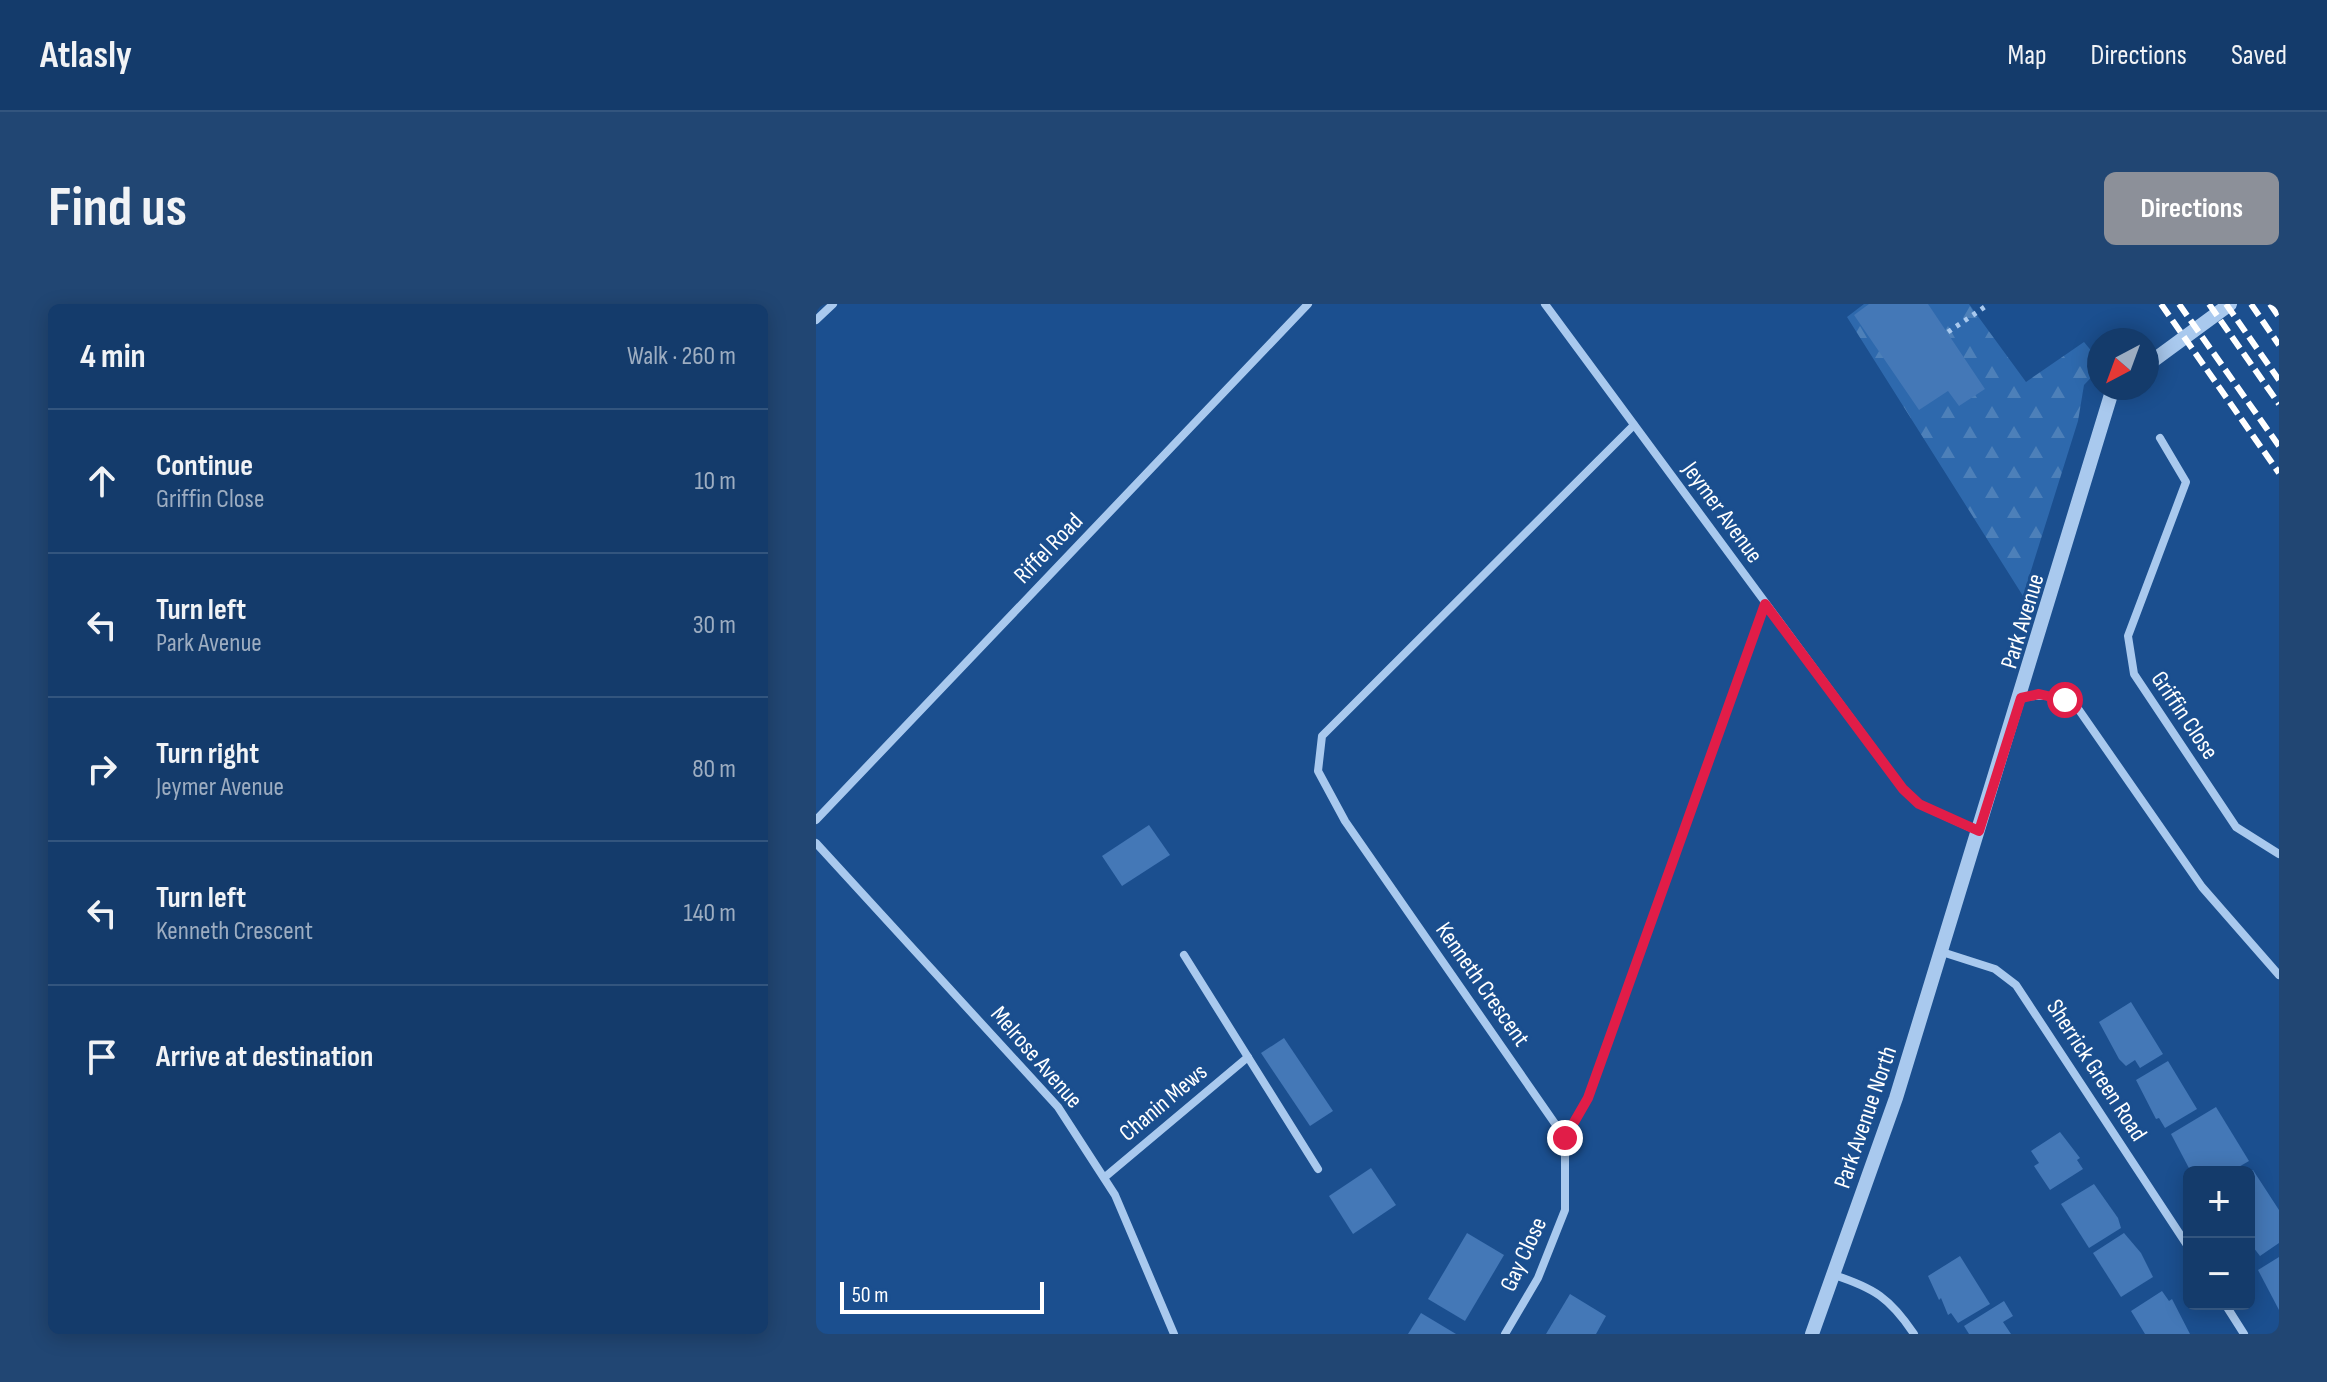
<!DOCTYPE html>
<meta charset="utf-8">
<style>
body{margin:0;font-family:"Sofia Sans Condensed",sans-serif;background:#214673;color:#f1f3f6}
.controls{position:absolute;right:24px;bottom:24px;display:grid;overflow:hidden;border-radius:12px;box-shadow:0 4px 20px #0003}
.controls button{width:72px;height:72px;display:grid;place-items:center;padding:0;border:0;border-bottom:2px solid #33557e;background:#143b6b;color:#f1f3f6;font:40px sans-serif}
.compass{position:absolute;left:1271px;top:24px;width:72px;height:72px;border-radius:50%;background:#143b6b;box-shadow:0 4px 20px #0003;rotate:221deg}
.scale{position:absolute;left:24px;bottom:20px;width:204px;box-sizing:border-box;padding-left:8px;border:4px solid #fff;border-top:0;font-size:22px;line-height:28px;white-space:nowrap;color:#fff;-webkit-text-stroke:6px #1b4f8f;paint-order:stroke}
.stop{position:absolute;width:24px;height:24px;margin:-18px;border:6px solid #e11d48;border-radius:50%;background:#fff}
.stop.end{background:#e11d48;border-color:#fff;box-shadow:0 2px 8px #0008}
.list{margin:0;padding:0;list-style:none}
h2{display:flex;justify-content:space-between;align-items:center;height:104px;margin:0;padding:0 32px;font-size:34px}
h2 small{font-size:26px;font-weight:400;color:#9dadc1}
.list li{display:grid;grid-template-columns:52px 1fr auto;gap:24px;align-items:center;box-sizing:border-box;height:144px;padding:0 32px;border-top:2px solid #33557e}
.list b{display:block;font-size:30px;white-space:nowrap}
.list p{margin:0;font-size:26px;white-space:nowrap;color:#9dadc1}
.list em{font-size:26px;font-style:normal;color:#9dadc1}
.icon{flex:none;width:44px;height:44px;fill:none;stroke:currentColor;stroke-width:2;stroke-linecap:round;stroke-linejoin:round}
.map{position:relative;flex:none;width:1463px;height:1030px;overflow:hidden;border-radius:12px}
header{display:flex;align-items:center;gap:48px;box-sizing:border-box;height:112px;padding:0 40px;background:#143b6b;border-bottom:2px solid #33557e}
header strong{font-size:38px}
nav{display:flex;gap:44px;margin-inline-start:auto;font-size:28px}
.intro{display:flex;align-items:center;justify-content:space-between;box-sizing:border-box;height:192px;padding:0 48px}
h1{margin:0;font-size:56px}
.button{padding:20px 36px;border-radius:12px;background:#8c9099;color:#fff;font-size:28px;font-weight:700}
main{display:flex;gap:48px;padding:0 48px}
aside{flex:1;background:#143b6b;border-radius:12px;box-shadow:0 4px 20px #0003}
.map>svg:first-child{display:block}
</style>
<header>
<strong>Atlasly</strong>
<nav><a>Map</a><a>Directions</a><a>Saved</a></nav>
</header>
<div class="intro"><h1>Find us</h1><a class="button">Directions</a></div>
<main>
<aside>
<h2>4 min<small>Walk · 260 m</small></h2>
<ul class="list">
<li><svg class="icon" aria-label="ahead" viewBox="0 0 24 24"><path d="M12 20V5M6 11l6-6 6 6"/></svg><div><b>Continue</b><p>Griffin Close</p></div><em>10 m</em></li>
<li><svg class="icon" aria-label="left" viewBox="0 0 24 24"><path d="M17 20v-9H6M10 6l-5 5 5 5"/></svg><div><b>Turn left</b><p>Park Avenue</p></div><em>30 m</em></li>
<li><svg class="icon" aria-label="right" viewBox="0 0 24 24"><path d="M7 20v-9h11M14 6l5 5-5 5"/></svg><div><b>Turn right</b><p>Jeymer Avenue</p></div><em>80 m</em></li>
<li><svg class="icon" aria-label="left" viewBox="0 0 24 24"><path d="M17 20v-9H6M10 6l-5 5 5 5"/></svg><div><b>Turn left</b><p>Kenneth Crescent</p></div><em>140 m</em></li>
<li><svg class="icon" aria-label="arrive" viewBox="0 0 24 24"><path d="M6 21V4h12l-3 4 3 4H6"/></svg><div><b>Arrive at destination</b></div></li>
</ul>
</aside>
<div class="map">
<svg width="1463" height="1030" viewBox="0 0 1463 1030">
<defs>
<pattern id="forest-firs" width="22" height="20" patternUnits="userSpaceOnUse" patternTransform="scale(2)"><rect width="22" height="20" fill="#2e69ad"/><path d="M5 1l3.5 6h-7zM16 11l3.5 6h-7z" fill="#4d80b9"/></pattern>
</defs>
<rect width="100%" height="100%" fill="#1b4f8f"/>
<!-- forest -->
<polygon fill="url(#forest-firs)" points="1048,0 1153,0 1210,78 1268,38 1283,56 1283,65 1268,81 1262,117 1207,292 1031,13"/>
<!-- building -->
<g fill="#4478b7">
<polygon points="1053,0 1112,0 1169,85 1143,102 1132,87 1103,106 1038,11"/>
<polygon points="333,521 354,551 306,582 286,552"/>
<polygon points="1315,698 1347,750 1324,764 1319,756 1310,762 1303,755 1283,718"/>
<polygon points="468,734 517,807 494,822 445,749"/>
<polygon points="1352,757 1381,805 1349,824 1343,814 1340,815 1320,776"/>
<polygon points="1400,803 1433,857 1414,868 1375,868 1355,830"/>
<polygon points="1244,828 1264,854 1261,856 1267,865 1234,886 1218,862 1223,859 1215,847"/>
<polygon points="555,864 580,901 537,930 513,892"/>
<polygon points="1437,866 1463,906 1463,939 1444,952 1437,943 1433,946 1433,869"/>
<polygon points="1278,880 1302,914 1305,924 1273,944 1245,900"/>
<polygon points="651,929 688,951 649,1017 612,995"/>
<polygon points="1308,929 1325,949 1337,973 1305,993 1277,949"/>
<polygon points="1144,952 1174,1000 1142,1019 1135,1009 1132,1011 1125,994 1123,996 1112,972"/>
<polygon points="1463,953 1463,1006 1442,966"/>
<polygon points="1346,987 1353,997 1356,995 1374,1030 1329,1030 1315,1007"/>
<polygon points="754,990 790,1012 780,1030 730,1030"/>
<polygon points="1188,997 1197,1012 1187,1018 1195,1030 1153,1030 1148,1022"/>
<polygon points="605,1009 640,1030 592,1030"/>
</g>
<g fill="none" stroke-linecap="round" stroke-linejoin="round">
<!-- path -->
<polyline stroke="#a9c9ee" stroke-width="5" stroke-dasharray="4 6" stroke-linecap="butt" points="1132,28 1173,0"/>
<!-- minor -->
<g stroke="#a9c9ee" stroke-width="8">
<polyline points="729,0 1087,485 1103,500 1162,527"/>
<polyline points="0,16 17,0"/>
<polyline points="1344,134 1370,178 1312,332 1318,370 1420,523 1463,550"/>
<path d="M 1205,394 C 1228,389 1244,392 1263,406 L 1386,583 L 1463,671"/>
<polyline points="0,516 492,0"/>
<polyline points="0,539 242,803 299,891 358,1030"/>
<polyline points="1126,648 1179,665 1200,681 1373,944"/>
<polyline points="368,651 502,865"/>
<polyline points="749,834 529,517 502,467 506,432 818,121"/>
<polyline points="289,873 432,753"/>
<path d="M 1018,971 C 1058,984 1074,994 1098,1030"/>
<polyline points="1409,1000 1428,1030"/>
<polyline points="689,1030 722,974 749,906 749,834 772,794 949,300"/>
</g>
<!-- tertiary -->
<g stroke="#a9c9ee" stroke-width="14">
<polyline points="1331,61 1414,0"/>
<polyline points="996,1030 1080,794 1297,84"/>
</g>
<!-- rail -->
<g stroke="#fff" stroke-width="6" stroke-dasharray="14 6" stroke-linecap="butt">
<polyline points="1345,0 1463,169"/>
<polyline points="1363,0 1463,142"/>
<polyline points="1393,0 1463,100"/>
<polyline points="1410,0 1463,76"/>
<polyline points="1435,0 1463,41"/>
<polyline points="1454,0 1463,13"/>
</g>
</g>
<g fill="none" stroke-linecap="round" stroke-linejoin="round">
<!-- route -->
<polyline stroke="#e11d48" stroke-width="10" points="749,834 772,794 949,300 1087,485 1103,500 1163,527 1205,394 1223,390 1249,396"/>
</g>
<g text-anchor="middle" stroke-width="6" stroke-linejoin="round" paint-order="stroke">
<!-- street labels -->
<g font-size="24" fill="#fff" stroke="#1b4f8f">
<text transform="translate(907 208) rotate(54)" y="8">Jeymer Avenue</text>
<text transform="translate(232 244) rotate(-46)" y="8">Riffel Road</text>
<text transform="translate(1206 317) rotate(-73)" y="8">Park Avenue</text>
<text transform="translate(1369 411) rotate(56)" y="8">Griffin Close</text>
<text transform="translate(667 680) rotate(55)" y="8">Kenneth Crescent</text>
<text transform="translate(221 753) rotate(49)" y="8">Melrose Avenue</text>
<text transform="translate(1281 766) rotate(57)" y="8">Sherrick Green Road</text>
<text transform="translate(347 798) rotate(-40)" y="8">Chanin Mews</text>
<text transform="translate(1049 813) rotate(-71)" y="8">Park Avenue North</text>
<text transform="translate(707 950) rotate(-65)" y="8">Gay Close</text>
</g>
</g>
</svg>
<div class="controls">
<button>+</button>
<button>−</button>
</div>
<svg class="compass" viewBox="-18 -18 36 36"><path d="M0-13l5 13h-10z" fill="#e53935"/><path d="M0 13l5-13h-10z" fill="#9dadc1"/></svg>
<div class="scale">50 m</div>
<div class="stop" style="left:1249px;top:396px"></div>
<div class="stop end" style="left:749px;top:834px"></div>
</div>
</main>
